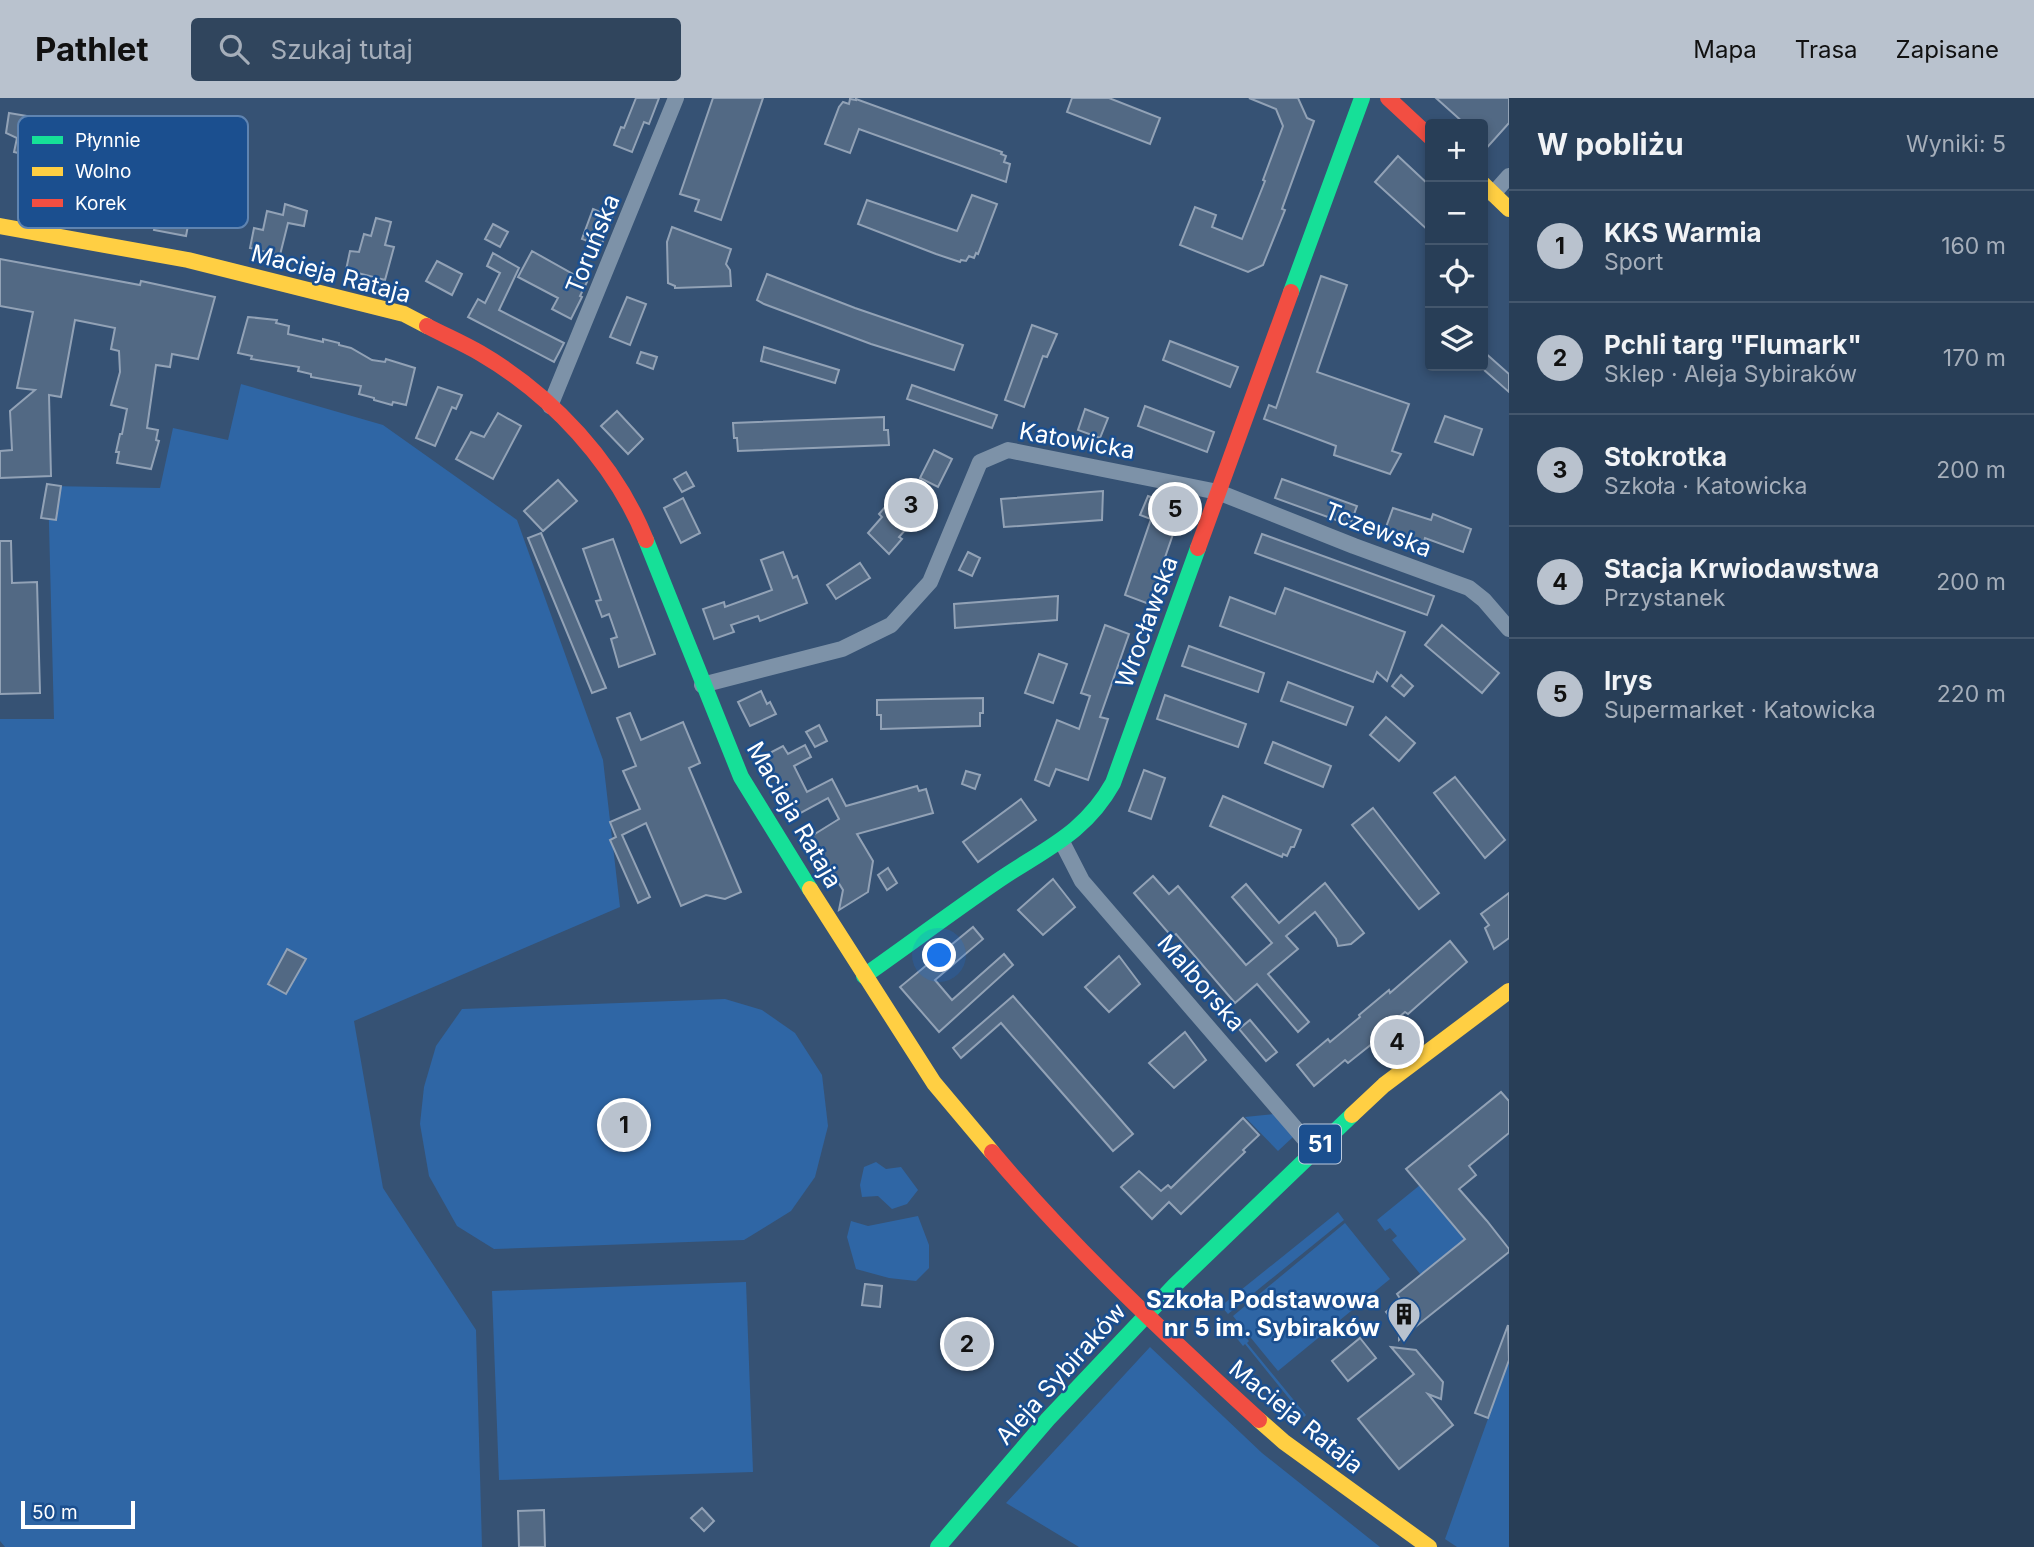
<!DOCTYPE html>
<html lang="pl">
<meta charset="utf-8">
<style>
body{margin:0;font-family:Inter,sans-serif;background:#30455d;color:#f1f3f6}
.controls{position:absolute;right:21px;top:21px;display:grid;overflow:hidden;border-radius:7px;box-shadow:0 4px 10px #0003}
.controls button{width:63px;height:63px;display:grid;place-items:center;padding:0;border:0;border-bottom:2px solid #44576d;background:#283e57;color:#f1f3f6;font:35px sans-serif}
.scale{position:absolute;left:21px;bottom:18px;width:114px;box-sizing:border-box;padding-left:7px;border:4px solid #fff;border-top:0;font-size:19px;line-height:24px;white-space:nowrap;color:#fff;-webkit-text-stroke:5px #1b4f8f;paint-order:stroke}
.you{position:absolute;left:940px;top:858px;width:24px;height:24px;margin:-18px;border:5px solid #fff;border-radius:50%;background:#1a73e8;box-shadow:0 0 0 10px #1a73e833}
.badge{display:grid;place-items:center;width:46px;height:46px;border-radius:50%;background:#b9c2ce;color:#111;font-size:23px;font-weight:700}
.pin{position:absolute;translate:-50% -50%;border:4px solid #fff;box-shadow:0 2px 7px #0006}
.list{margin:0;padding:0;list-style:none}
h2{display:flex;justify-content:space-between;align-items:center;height:91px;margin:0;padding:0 28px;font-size:30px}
h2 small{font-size:23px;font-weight:400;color:#a5aeba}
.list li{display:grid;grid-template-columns:46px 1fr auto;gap:21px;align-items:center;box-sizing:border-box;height:112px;padding:0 28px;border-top:2px solid #44576d}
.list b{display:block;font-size:26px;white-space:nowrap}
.list p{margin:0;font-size:23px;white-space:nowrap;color:#a5aeba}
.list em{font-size:23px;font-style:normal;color:#a5aeba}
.icon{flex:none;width:38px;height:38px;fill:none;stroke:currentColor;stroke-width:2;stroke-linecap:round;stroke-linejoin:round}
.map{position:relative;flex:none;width:1509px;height:1449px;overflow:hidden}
header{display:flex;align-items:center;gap:42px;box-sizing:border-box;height:98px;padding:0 35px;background:#b9c2ce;color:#111}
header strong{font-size:33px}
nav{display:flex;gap:38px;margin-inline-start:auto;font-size:24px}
.search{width:490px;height:63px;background:#30455d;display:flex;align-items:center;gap:18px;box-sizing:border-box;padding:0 24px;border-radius:7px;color:#a5aeba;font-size:26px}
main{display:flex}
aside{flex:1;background:#283e57}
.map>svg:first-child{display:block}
</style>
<header>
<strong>Pathlet</strong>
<div class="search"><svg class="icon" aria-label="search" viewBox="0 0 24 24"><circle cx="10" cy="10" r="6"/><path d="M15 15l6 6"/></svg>Szukaj tutaj</div>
<nav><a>Mapa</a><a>Trasa</a><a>Zapisane</a></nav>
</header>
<main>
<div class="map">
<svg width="1509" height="1449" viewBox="0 0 1509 1449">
<rect width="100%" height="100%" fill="#365274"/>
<!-- green -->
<g fill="#2f66a5">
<polygon points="241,286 383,327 517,422 603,662 620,809 354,923 383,1090 476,1232 482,1449 5,1449 0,1443 0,621 54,621 48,388 160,390 173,330 228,342"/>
<polygon points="1185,401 1202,407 1191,436 1185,404"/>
<polygon points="725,901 762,912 795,935 822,977 828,1028 815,1079 791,1113 744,1142 494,1151 457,1128 429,1078 420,1026 424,989 436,948 462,911"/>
<polygon points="1274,1016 1293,1039 1278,1053 1245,1019"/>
<polygon points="876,1064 886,1071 901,1069 918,1092 907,1106 892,1111 878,1098 862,1099 860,1087 864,1069"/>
<polygon points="1420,1087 1465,1141 1421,1177 1392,1142 1397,1138 1390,1130 1385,1133 1377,1122"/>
<polygon points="1338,1114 1344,1122 1228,1216 1221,1208"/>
<polygon points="918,1118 929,1147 929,1170 916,1183 889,1180 856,1171 847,1139 851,1123 868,1128"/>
<polygon points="1345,1125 1390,1181 1278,1273 1233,1218"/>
<polygon points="746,1184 753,1374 499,1382 492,1193"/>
<polygon points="1237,1229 1249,1243 1247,1245 1306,1317 1304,1319 1245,1246 1243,1248 1231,1233"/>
<polygon points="1150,1249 1262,1355 1380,1449 1079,1449 1006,1405"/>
<polygon points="1509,1262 1509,1449 1457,1449 1445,1441"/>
</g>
<!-- building -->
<g fill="#526984" stroke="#92a2b6" stroke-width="2">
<polygon points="636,0 659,0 649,26 644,24 632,54 614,47 621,29 624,30"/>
<polygon points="713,0 763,0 721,122 695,113 699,102 680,96"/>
<polygon points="1072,0 1109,0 1160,20 1150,46 1067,14"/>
<polygon points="1249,0 1298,0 1307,20 1314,23 1282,111 1285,112 1263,167 1248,174 1180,147 1195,109 1216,117 1212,129 1242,141 1265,83 1263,82 1283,28 1276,11"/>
<polygon points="1436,0 1509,0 1509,25 1483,54 1483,26 1465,26"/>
<polygon points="850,1 856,2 856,1 1002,54 1001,56 1006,58 1004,64 1010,66 1006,84 859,31 850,55 825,46 839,9 843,4 849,6"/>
<polygon points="9,15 39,20 31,58 14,54 17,40 6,35"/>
<polygon points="1398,58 1430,88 1430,134 1375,84"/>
<polygon points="184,73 209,78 206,90 186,85 181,115 190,117 186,138 154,132 162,93 155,91 158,77 181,82"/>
<polygon points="972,97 997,106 978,156 976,155 974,160 969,158 966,163 961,162 960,164 936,156 858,126 867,102 957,133"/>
<polygon points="285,106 307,113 304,128 288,125 280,157 250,150 254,130 263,132 267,113 283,117"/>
<polygon points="593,111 612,119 601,148 582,141"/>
<polygon points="376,120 391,124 385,147 394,149 385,182 346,172 350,153 359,154 364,136 371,138"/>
<polygon points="493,126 508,134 500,149 485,141"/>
<polygon points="672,129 731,151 726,166 730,172 731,188 675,190 675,188 668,185 667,144"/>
<polygon points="532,153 587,184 580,198 582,199 571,221 552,211 558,200 518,179"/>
<polygon points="493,155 519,170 499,212 564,245 554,264 468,219 478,201 485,205 500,175 487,168"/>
<polygon points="0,161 140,187 141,183 215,199 198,261 172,256 170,269 156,267 147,330 158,332 156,342 159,343 151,371 117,365 119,354 116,354 120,336 122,336 127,311 111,307 120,274 119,253 111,251 115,230 75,222 61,299 49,297 51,378 0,380 0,353 12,352 10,313 35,292 17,290 33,214 0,208"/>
<polygon points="437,163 462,176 452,197 426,183"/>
<polygon points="767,176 855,210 963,247 954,272 871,246 764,206 757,202"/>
<polygon points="1321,178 1347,187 1317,274 1409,306 1392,353 1401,356 1390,376 1334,357 1336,348 1264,321 1269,307 1276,310"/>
<polygon points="627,199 646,206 630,247 610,239"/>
<polygon points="248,219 277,222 276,225 289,228 288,236 323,244 323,241 339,245 339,247 351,250 372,262 385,264 386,261 415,270 406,307 393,304 392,307 374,302 374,300 359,296 361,288 311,279 311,276 298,273 299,269 251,261 252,258 238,255"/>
<polygon points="1032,227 1057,236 1047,259 1043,258 1024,309 1005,302"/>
<polygon points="1170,243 1238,269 1230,289 1163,262"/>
<polygon points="764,249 839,272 835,285 761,263"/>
<polygon points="1483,253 1509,276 1509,294 1483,271"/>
<polygon points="641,254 657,259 653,271 637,265"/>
<polygon points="912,287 997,317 992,330 907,301"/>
<polygon points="438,289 462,297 456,311 452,309 435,348 416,340"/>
<polygon points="1145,308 1214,334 1207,354 1138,328"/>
<polygon points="1085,311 1108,320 1100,340 1078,332"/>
<polygon points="617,313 643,341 628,356 601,328"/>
<polygon points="498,315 521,328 493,381 456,361 471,334 484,339"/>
<polygon points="1445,318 1482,331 1473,357 1435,344"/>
<polygon points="884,319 884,332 888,332 889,347 738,353 737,340 734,340 733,325"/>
<polygon points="934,352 952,361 938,389 920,380"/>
<polygon points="686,374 694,388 682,394 674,381"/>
<polygon points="1282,381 1357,408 1350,427 1275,400"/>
<polygon points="558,382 577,403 543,433 524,413"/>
<polygon points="47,386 61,388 56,422 41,420"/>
<polygon points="900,392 904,396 906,394 921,408 910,421 913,423 899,439 902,441 889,456 868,435 882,419 879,416"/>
<polygon points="1103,393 1102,422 1004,429 1001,401"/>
<polygon points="1148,398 1182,410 1149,506 1125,497 1151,421 1140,417"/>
<polygon points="683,400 700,435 681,445 664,410"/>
<polygon points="1393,410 1431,422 1433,416 1471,431 1463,454 1425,440 1423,446 1385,432"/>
<polygon points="541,435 606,590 592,595 528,440"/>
<polygon points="1262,436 1434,498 1427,517 1255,455"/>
<polygon points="613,441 655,556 619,569 611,541 617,539 609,516 602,519 596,503 601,502 583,451"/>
<polygon points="0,443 11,443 12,485 37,484 40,595 0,596"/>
<polygon points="783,454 793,480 797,478 807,505 760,523 758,518 731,527 734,534 714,541 703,511 724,504 725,509 772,492 761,462"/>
<polygon points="968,454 980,460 972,478 959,472"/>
<polygon points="860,465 870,480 836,501 827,487"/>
<polygon points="1285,490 1405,534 1387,583 1377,574 1373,584 1220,528 1230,499 1275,516"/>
<polygon points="1058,498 1057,522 955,530 954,506"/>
<polygon points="1105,527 1129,536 1100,619 1108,621 1088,682 1056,671 1049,688 1035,682 1057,622 1079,631 1090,598 1081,595"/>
<polygon points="1442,527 1499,575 1482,595 1425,547"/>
<polygon points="1189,548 1264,575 1258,594 1182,568"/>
<polygon points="1039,556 1067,566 1053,605 1025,595"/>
<polygon points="1401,577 1413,588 1404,598 1392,588"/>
<polygon points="1288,584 1353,609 1346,627 1281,603"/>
<polygon points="761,593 767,606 770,604 776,616 750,628 738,604"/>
<polygon points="1165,597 1246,626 1238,649 1157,621"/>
<polygon points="983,600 983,615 980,615 980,628 881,631 881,617 877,617 877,602"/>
<polygon points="630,615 641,642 683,624 700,665 689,670 741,794 725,801 706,797 681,808 646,725 622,737 650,799 638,805 610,742 616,739 610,724 640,711 623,673 636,668 617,620"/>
<polygon points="1386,619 1415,645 1399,663 1370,637"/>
<polygon points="819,627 827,643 815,649 806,634"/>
<polygon points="1273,644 1331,668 1323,689 1265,665"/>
<polygon points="805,647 811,659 794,668 807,694 832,681 846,708 917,688 919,693 926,691 933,715 857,736 873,763 868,794 839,812 843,792 810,739 839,721 828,700 797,717 764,658 783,648 788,656"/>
<polygon points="1144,672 1165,680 1151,721 1129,713"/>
<polygon points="966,673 980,677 975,691 962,686"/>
<polygon points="1455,679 1505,742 1485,760 1434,695"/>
<polygon points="1223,698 1301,732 1294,749 1291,749 1287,758 1283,756 1282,759 1210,728"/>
<polygon points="1021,701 1036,722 978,764 963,744"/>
<polygon points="1373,710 1439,795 1419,811 1352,727"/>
<polygon points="888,770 897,785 887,792 878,777"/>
<polygon points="1153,778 1169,796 1178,788 1246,867 1272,845 1232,799 1246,786 1279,825 1325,785 1364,835 1351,846 1338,848 1336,841 1315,814 1286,838 1298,851 1268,876 1309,924 1298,934 1257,886 1235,905 1176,836 1172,839 1134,795"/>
<polygon points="1053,781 1075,809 1043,837 1018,812"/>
<polygon points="1509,795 1509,840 1494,851 1485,830 1489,827 1481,816"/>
<polygon points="973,829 983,841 935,882 952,902 1004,856 1013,867 939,934 900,889"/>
<polygon points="1450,843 1467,864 1408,916 1405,914 1376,938 1378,941 1348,965 1345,962 1314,988 1297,967 1328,941 1330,944 1360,919 1359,917 1389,892 1390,895"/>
<polygon points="287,851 306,861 286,896 268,886"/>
<polygon points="1119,858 1140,886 1109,914 1085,889"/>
<polygon points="1013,898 1133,1036 1113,1053 1001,925 961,960 953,950"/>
<polygon points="1250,922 1277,954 1266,963 1239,931"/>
<polygon points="1185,934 1206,962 1174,990 1149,965"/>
<polygon points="1501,994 1509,1003 1509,1035 1469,1068 1476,1077 1459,1091 1487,1123 1509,1151 1509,1154 1399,1242 1399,1231 1386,1214 1401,1202 1397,1196 1465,1141 1406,1071"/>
<polygon points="1243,1020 1259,1037 1243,1052 1245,1054 1181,1116 1169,1104 1152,1121 1121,1089 1139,1073 1161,1093 1168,1087 1171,1090"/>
<polygon points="865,1186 882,1188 880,1209 862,1207"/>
<polygon points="1508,1227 1509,1262 1488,1320 1475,1315"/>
<polygon points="1360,1240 1376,1260 1348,1283 1332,1263"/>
<polygon points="1391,1249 1416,1252 1443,1284 1441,1301 1428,1296 1453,1327 1399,1371 1358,1321 1414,1276"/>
<polygon points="702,1410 714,1423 704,1433 691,1420"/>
<polygon points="544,1412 545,1449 519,1449 518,1413"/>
</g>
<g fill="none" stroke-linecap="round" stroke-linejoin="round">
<!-- street -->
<g stroke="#7d92a8" stroke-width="16">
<polyline points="1493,96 1509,78"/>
<polyline points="550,308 676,0"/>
<polyline points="702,587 842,551 891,527 930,484 980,364 1008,352 1218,394 1354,448 1469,490 1484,502 1509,531"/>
<polyline points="1062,744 1082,783 1314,1052"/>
</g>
<!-- fast -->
<g stroke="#16e098" stroke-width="16">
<polyline points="1291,194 1362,0"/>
<polyline points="646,442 741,679 810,791"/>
<path d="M 864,878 C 908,847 951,815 996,784 C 1042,752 1084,737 1113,685 L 1198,450"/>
<polyline points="938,1449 1048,1321 1175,1187 1352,1017"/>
</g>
<!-- slow -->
<g stroke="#ffcf43" stroke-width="16">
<polyline points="1483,86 1509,111"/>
<polyline points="0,128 188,162 404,216 427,228"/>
<polyline points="810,791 934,985 992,1054"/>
<polyline points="1352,1017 1384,987 1509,893"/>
<polyline points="1259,1322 1284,1344 1429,1449"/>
</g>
<!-- jam -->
<g stroke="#f24e42" stroke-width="16">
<polyline points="1388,0 1430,39"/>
<path d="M 427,228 C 444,237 463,245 480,255 C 552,297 615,365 646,442"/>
<polyline points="1198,450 1291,194"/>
<path d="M 992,1054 C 1074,1151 1166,1237 1259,1322"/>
</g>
</g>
<!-- icons -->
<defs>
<symbol id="building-pin" viewBox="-11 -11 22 30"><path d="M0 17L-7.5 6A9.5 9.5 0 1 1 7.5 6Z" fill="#b9c2ce" stroke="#1b4f8f"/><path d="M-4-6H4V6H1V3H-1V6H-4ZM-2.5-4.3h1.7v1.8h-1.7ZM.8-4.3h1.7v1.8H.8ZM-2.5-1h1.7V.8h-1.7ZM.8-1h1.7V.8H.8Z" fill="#111"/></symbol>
</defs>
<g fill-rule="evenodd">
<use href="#building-pin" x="1385" y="1197" width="38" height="52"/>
</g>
<g text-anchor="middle" stroke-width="5" stroke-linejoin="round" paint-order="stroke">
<!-- shield labels -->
<rect fill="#1b4f8f" stroke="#bbcadd" stroke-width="2" x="1299" y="1026.5" width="42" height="39" rx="5"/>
<g font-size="23" font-weight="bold" fill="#fff">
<text x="1320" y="1054">51</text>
</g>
<!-- street labels -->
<g font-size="24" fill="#fff" stroke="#1b4f8f">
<text transform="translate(593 146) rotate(-68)" y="8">Toruńska</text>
<text transform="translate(331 176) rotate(15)" y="8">Macieja Rataja</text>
<text transform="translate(1077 343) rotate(10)" y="8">Katowicka</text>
<text transform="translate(1378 432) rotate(21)" y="8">Tczewska</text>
<text transform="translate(1147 524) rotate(-70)" y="8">Wrocławska</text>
<text transform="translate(794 717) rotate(60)" y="8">Macieja Rataja</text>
<text transform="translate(1201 885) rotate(49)" y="8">Malborska</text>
<text transform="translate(1061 1276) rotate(-48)" y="8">Aleja Sybiraków</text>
<text transform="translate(1296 1319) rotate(39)" y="8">Macieja Rataja</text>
</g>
<!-- poi labels -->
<g font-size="24" font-weight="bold" fill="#fff" stroke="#1b4f8f" text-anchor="end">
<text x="1380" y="1210">Szkoła Podstawowa<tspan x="1380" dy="28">nr 5 im. Sybiraków</tspan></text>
</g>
</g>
<!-- legend -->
<rect x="18" y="18" width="230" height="112" rx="10" fill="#1b4f8f" stroke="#5f84b1" stroke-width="2"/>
<rect x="32" y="38" width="31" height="8" fill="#16e098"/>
<rect x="32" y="69" width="31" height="9" fill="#ffcf43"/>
<rect x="32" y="101" width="31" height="8" fill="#f24e42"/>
<g font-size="19" fill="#fff">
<text x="75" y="49">Płynnie</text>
<text x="75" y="80">Wolno</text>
<text x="75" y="112">Korek</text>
</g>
</svg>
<div class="controls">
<button>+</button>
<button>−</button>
<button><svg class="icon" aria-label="locate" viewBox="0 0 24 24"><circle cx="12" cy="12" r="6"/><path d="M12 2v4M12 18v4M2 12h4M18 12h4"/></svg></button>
<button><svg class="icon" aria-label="layers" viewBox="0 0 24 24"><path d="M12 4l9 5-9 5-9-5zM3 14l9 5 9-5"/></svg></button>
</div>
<div class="scale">50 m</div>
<div class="you"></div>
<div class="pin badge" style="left:624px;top:1027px">1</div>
<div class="pin badge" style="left:967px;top:1246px">2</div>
<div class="pin badge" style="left:911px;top:407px">3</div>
<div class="pin badge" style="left:1397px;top:944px">4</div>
<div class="pin badge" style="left:1175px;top:411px">5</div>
</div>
<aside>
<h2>W pobliżu<small>Wyniki: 5</small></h2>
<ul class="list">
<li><span class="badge">1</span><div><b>KKS Warmia</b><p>Sport</p></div><em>160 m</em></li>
<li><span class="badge">2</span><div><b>Pchli targ &quot;Flumark&quot;</b><p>Sklep · Aleja Sybiraków</p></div><em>170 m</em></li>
<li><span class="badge">3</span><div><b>Stokrotka</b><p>Szkoła · Katowicka</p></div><em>200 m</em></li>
<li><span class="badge">4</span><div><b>Stacja Krwiodawstwa</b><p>Przystanek</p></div><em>200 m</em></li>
<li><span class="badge">5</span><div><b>Irys</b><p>Supermarket · Katowicka</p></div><em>220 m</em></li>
</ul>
</aside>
</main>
